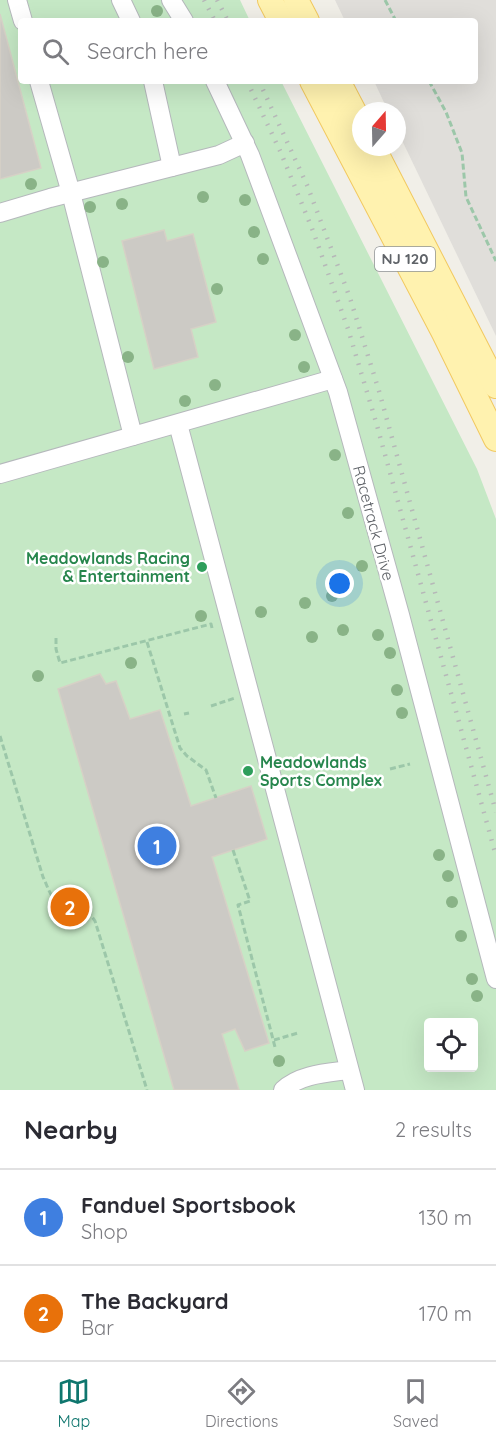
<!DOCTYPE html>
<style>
body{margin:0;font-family:Quicksand,sans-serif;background:#f2f2f3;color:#2b2b33}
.controls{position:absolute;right:18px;bottom:18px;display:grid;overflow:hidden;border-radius:6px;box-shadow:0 6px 24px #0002}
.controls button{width:54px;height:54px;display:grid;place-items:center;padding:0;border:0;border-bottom:2px solid #e1e1e2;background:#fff;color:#2b2b33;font:30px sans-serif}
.compass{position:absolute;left:352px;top:102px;width:54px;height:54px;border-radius:50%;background:#fff;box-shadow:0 6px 24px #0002;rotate:20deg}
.you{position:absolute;left:340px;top:584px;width:21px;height:21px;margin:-15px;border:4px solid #fff;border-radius:50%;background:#1a73e8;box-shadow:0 0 0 9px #1a73e833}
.badge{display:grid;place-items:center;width:39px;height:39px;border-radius:50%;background:#0f766e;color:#fff;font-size:20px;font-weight:700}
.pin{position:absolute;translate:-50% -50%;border:3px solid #fff;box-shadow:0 2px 6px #0006}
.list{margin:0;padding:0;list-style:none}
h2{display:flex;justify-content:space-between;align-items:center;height:78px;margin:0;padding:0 24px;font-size:26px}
h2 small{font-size:20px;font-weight:400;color:#7c7c81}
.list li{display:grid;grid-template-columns:39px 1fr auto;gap:18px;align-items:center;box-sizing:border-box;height:96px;padding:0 24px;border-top:2px solid #e1e1e2}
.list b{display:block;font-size:22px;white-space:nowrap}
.list p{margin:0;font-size:20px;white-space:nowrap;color:#7c7c81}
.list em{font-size:20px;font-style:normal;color:#7c7c81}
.icon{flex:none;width:33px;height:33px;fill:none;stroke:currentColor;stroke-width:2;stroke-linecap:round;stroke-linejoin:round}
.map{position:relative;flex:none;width:496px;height:1090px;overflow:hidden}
.search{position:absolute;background:#fff;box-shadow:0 6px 24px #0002;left:18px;right:18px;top:18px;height:66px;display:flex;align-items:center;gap:15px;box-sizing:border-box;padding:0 21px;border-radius:6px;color:#7c7c81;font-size:22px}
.sheet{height:270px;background:#fff}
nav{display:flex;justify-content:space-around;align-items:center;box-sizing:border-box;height:84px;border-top:2px solid #e1e1e2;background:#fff;font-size:16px;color:#7c7c81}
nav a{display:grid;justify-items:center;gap:3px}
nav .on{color:#0f766e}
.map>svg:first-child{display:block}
</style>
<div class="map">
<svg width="496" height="1090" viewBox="0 0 496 1090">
<rect width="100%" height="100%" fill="#f1efe8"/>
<!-- industrial -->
<polygon fill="#e0deda" points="335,0 496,0 496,336 397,130 397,111 388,111 374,81 475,81 475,21 345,21"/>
<!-- green -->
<path fill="#c5e8c5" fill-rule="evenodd" d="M 0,0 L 240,0 L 250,21 L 21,21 L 21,81 L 281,81 L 477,469 L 496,519 L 496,1090 L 0,1090 ZM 428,1022 L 474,1022 L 474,1068 L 428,1068 Z"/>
<!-- building -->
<g fill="#cccac5" stroke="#d6d1c6" stroke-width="1.5">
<polygon points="0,14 41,168 0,179"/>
<polygon points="164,230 167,241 193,234 216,322 191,329 198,357 154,369 122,241"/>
<polygon points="100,674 106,684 116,681 130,719 160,710 191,806 251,786 267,839 212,857 269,1043 245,1051 235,1029 222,1034 239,1090 174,1090 58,689"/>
</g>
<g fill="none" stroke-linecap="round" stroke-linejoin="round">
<defs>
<g id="minor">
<polyline points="17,0 23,21"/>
<polyline points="121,0 131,21"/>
<polyline points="171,0 184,21"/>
<polyline points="39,81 71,193 133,436"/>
<polyline points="153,81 172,167"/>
<polyline points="215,81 250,155 338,392 400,615 496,979"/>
<polyline points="0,213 50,198 219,155 245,143"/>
<polyline points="178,424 355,1090"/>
<polyline points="0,474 333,379"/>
<path d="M 283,1090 C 300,1074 327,1073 349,1070"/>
</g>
<g id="major">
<polyline points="270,0 281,21"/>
<polyline points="296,0 307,21"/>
<polyline points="312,81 444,333 496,439"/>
<polyline points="338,81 361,125"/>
<polyline points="373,147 496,386"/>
</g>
</defs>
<!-- minor casing -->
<use href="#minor" stroke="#b5b8bc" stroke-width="20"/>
<!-- major casing -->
<use href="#major" stroke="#f2c960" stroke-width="26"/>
<!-- path -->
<g stroke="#9cc7a9" stroke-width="3" stroke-dasharray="6 3" stroke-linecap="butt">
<polyline points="385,0 396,21"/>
<polyline points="429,81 446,112 462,153 466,197 496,261"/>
<polyline points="56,638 56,649 60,663 211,624 212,628"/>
<polyline points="147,642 180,748 187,756 206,770 216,798"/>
<polyline points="211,706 235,698"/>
<polyline points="184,714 189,713"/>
<path d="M 0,736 L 43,877 C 47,885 50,896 57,902 C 68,912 86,906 95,921 L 147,1090"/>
<polyline points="390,769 410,764"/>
<polyline points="233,850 250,901 238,905 275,1047"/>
<polyline points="274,1040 298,1033"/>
</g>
<!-- minor -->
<use href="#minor" stroke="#fff" stroke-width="18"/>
<!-- major -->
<use href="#major" stroke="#fff2af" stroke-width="24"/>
<!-- rail -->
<g stroke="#b6b7b8" stroke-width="4.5" stroke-dasharray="1.5 8" stroke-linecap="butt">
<polyline points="204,0 215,21"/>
<polyline points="217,0 228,21"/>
<polyline points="247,81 281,153 313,231 348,329 376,422 496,856"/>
<polyline points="259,81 307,185 350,298 379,391 496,812"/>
</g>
</g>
<!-- trees -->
<g fill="#89b387">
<circle cx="157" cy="11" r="6"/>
<circle cx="31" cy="184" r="6"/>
<circle cx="203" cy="197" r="6"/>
<circle cx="245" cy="200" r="6"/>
<circle cx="122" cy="204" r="6"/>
<circle cx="90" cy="207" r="6"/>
<circle cx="254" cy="232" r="6"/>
<circle cx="263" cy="259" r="6"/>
<circle cx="103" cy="262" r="6"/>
<circle cx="217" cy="289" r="6"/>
<circle cx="295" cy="335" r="6"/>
<circle cx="128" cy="357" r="6"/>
<circle cx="304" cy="367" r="6"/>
<circle cx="215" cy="385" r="6"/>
<circle cx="185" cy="401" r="6"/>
<circle cx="335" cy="455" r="6"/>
<circle cx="348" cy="513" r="6"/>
<circle cx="362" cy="566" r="6"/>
<circle cx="332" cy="596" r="6"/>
<circle cx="305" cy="603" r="6"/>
<circle cx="261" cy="612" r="6"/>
<circle cx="201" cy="616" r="6"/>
<circle cx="343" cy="630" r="6"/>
<circle cx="378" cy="635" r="6"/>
<circle cx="312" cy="637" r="6"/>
<circle cx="390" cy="653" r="6"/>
<circle cx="131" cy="663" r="6"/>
<circle cx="38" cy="676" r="6"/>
<circle cx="397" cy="690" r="6"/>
<circle cx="402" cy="713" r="6"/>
<circle cx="439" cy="855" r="6"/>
<circle cx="448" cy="876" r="6"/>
<circle cx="452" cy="902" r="6"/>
<circle cx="461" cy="936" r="6"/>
<circle cx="472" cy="979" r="6"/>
<circle cx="477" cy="996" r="6"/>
<circle cx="279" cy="1061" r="6"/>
</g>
<!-- markers -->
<g fill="#2e9e5b" stroke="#fff" stroke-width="2">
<circle cx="202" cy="567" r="6"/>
<circle cx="248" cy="771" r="6"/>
</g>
<g text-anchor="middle" stroke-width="5" stroke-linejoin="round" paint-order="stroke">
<!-- shield labels -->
<rect fill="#fff" stroke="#8f9295" stroke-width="1.5" x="375" y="247" width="60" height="24" rx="4.5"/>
<g font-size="15" font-weight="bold" fill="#5f6368">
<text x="405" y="264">NJ 120</text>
</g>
<!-- street labels -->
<g font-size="16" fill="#5f6368" stroke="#fff">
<text transform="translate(374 523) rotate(75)" y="6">Racetrack Drive</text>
</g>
<!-- leisure labels -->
<g font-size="16" font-weight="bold" fill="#27864d" stroke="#fff" text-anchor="end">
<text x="190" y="564">Meadowlands Racing<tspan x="190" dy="18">&amp; Entertainment</tspan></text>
<text x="260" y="768" text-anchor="start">Meadowlands<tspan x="260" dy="18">Sports Complex</tspan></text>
</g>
</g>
</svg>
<div class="controls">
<button><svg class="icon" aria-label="locate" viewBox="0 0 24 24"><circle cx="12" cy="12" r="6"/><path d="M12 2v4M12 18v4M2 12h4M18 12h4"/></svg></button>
</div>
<svg class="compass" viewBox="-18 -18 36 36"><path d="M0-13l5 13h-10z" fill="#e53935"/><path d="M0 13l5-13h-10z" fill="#7c7c81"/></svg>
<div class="you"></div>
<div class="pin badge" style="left:157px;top:846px;background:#3f7fe0">1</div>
<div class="pin badge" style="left:70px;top:907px;background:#e8710a">2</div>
<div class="search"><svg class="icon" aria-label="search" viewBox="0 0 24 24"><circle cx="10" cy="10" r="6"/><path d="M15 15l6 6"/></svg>Search here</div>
</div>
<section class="sheet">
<h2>Nearby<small>2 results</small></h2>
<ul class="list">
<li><span class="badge" style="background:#3f7fe0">1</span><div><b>Fanduel Sportsbook</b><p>Shop</p></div><em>130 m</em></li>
<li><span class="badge" style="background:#e8710a">2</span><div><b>The Backyard</b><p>Bar</p></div><em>170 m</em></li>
</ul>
</section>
<nav>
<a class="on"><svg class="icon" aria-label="map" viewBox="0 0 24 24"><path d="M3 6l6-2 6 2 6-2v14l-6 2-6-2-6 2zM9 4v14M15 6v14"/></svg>Map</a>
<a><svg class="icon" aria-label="directions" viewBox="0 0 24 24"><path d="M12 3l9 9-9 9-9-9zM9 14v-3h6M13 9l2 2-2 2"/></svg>Directions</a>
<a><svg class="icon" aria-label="saved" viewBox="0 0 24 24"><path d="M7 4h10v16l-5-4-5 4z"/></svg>Saved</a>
</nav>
